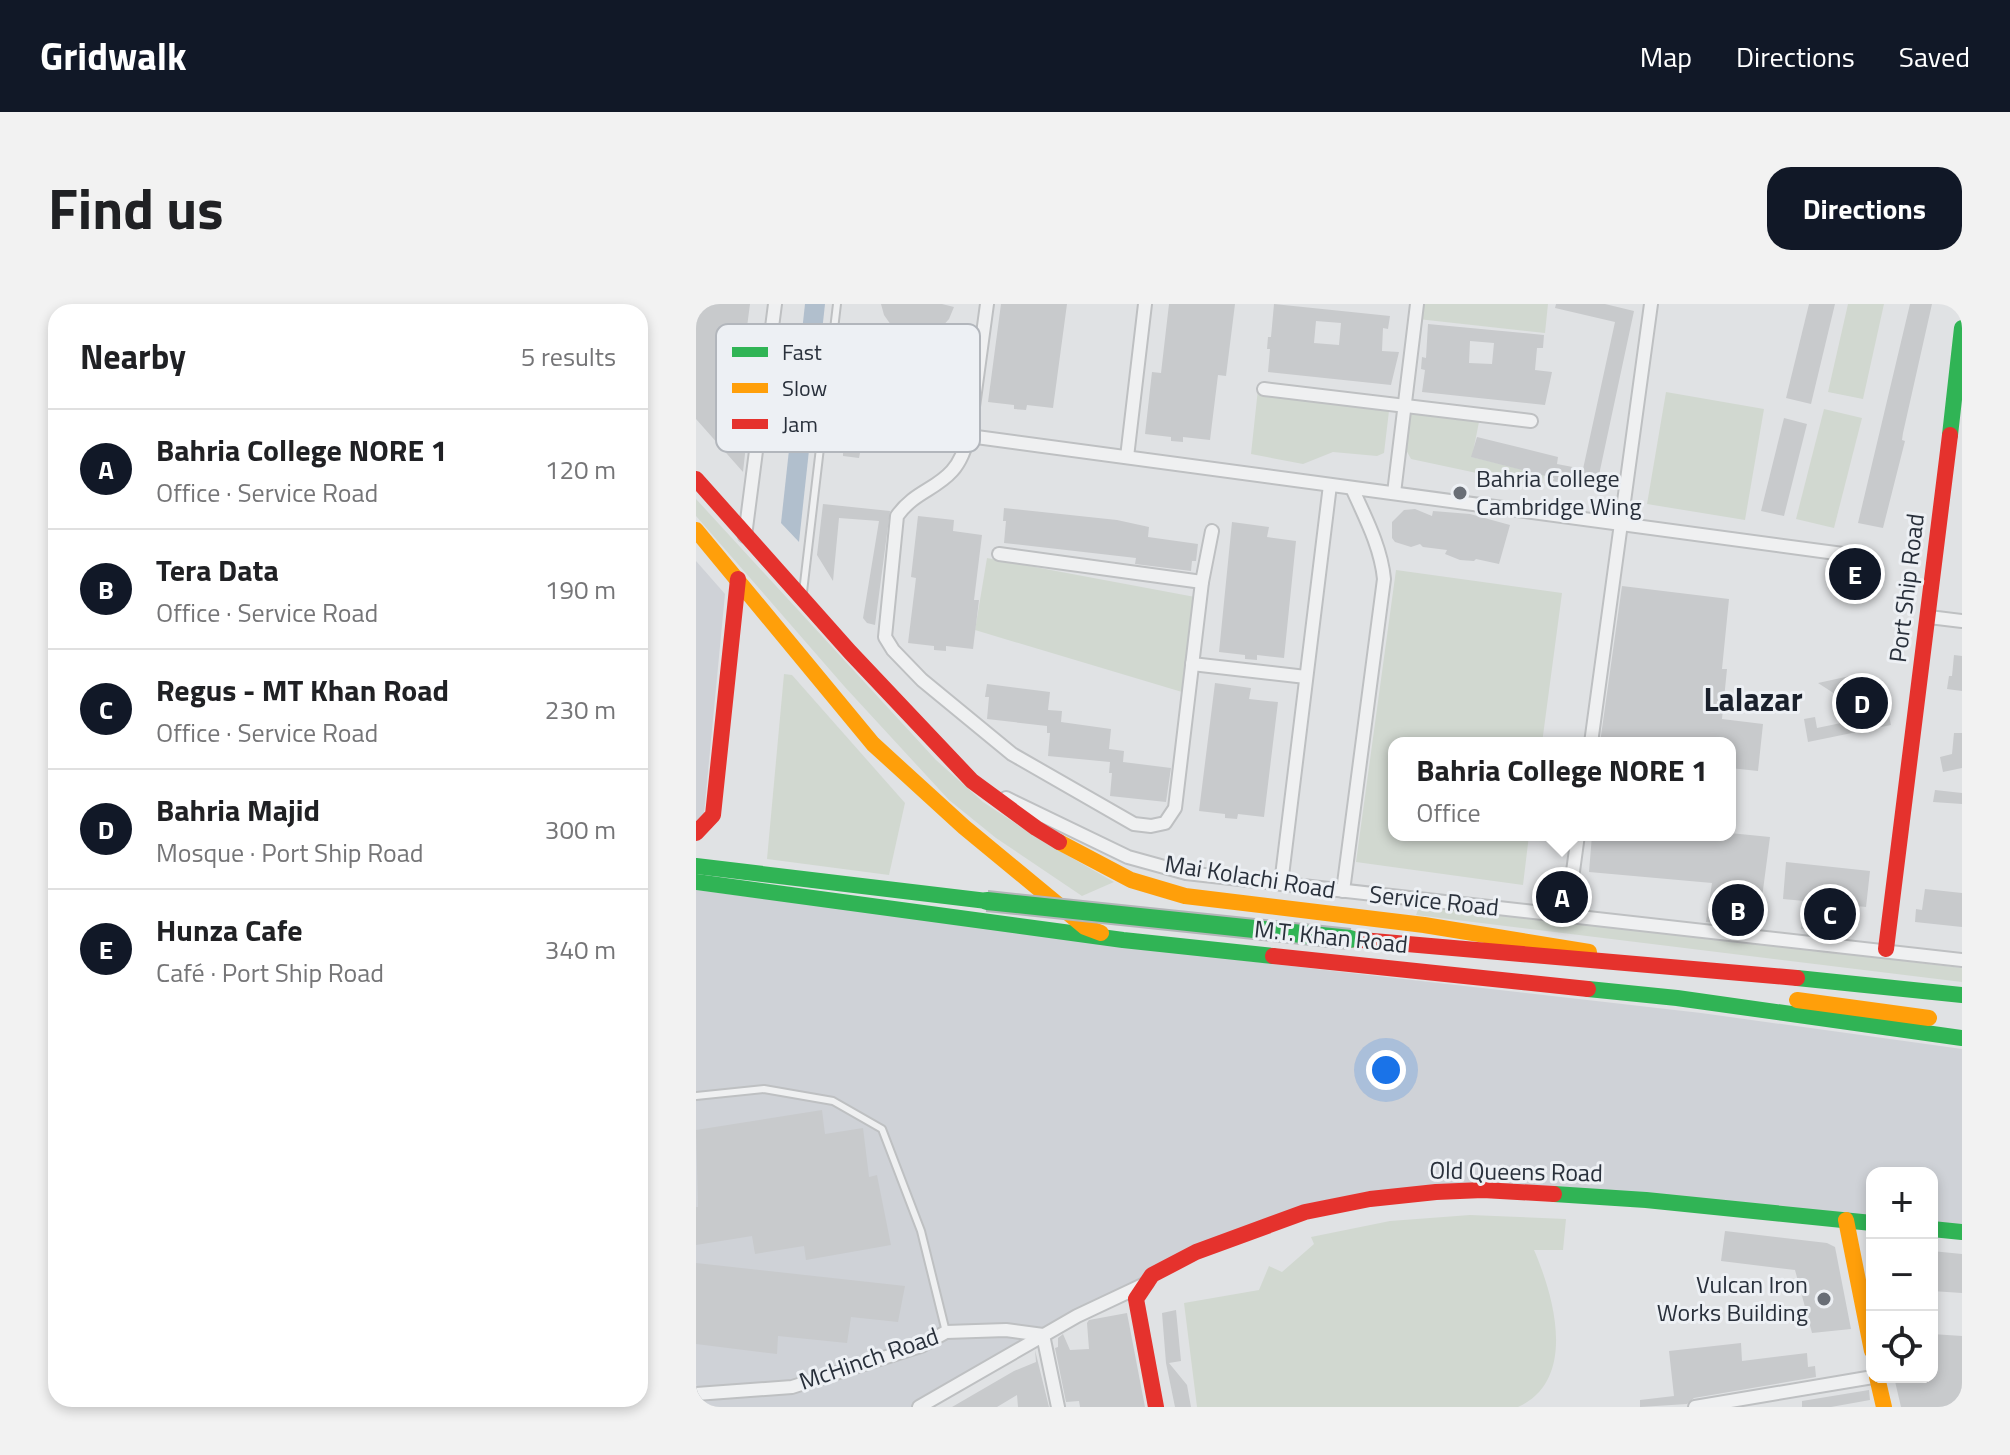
<!DOCTYPE html>
<meta charset="utf-8">
<style>
body{margin:0;font-family:"Titillium Web",sans-serif;background:#f2f2f2;color:#202124}
.controls{position:absolute;right:24px;bottom:24px;display:grid;overflow:hidden;border-radius:16px;box-shadow:0 4px 12px #0003}
.controls button{width:72px;height:72px;display:grid;place-items:center;padding:0;border:0;border-bottom:2px solid #e0e0e0;background:#fff;color:#202124;font:40px sans-serif}
.you{position:absolute;left:690px;top:766px;width:28px;height:28px;margin:-20px;border:6px solid #fff;border-radius:50%;background:#1a73e8;box-shadow:0 0 0 12px #1a73e833}
.badge{display:grid;place-items:center;width:52px;height:52px;border-radius:50%;background:#111827;color:#fff;font-size:26px;font-weight:700}
.pin{position:absolute;translate:-50% -50%;border:4px solid #fff;box-shadow:0 2px 8px #0006}
.popup{position:absolute;left:692px;top:433px;width:348px;height:104px;box-sizing:border-box;display:grid;place-content:center;border-radius:16px;background:#fff;filter:drop-shadow(0 2px 6px #0005);font-size:26px;white-space:nowrap;color:#757577}
.popup b{font-size:30px;color:#202124}
.popup::after{content:'';position:absolute;left:50%;top:100%;margin-left:-16px;border:16px solid transparent;border-top-color:#fff}
.list{margin:0;padding:0;list-style:none}
h2{display:flex;justify-content:space-between;align-items:center;height:104px;margin:0;padding:0 32px;font-size:34px}
h2 small{font-size:26px;font-weight:400;color:#757577}
.list li{display:grid;grid-template-columns:52px 1fr auto;gap:24px;align-items:center;box-sizing:border-box;height:120px;padding:0 32px;border-top:2px solid #e0e0e0}
.list b{display:block;font-size:30px;white-space:nowrap}
.list p{margin:0;font-size:26px;white-space:nowrap;color:#757577}
.list em{font-size:26px;font-style:normal;color:#757577}
.icon{flex:none;width:44px;height:44px;fill:none;stroke:currentColor;stroke-width:2;stroke-linecap:round;stroke-linejoin:round}
.map{position:relative;flex:none;width:1266px;height:1103px;overflow:hidden;border-radius:24px}
header{display:flex;align-items:center;gap:48px;box-sizing:border-box;height:112px;padding:0 40px;background:#111827;color:#fff}
header strong{font-size:38px}
nav{display:flex;gap:44px;margin-inline-start:auto;font-size:28px}
.intro{display:flex;align-items:center;justify-content:space-between;box-sizing:border-box;height:192px;padding:0 48px}
h1{margin:0;font-size:56px}
.button{padding:20px 36px;border-radius:24px;background:#111827;color:#fff;font-size:28px;font-weight:700}
main{display:flex;gap:48px;padding:0 48px}
aside{flex:1;background:#fff;border-radius:24px;box-shadow:0 4px 12px #0003}
.map>svg:first-child{display:block}
</style>
<header>
<strong>Gridwalk</strong>
<nav><a>Map</a><a>Directions</a><a>Saved</a></nav>
</header>
<div class="intro"><h1>Find us</h1><a class="button">Directions</a></div>
<main>
<aside>
<h2>Nearby<small>5 results</small></h2>
<ul class="list">
<li><span class="badge">A</span><div><b>Bahria College NORE 1</b><p>Office · Service Road</p></div><em>120 m</em></li>
<li><span class="badge">B</span><div><b>Tera Data</b><p>Office · Service Road</p></div><em>190 m</em></li>
<li><span class="badge">C</span><div><b>Regus - MT Khan Road</b><p>Office · Service Road</p></div><em>230 m</em></li>
<li><span class="badge">D</span><div><b>Bahria Majid</b><p>Mosque · Port Ship Road</p></div><em>300 m</em></li>
<li><span class="badge">E</span><div><b>Hunza Cafe</b><p>Café · Port Ship Road</p></div><em>340 m</em></li>
</ul>
</aside>
<div class="map">
<svg width="1266" height="1103" viewBox="0 0 1266 1103">
<rect width="100%" height="100%" fill="#e0e2e4"/>
<!-- built -->
<g fill="#cfd2d7">
<polygon points="0,257 29,290 8,510 0,520"/>
<polygon points="0,586 551,657 1005,709 1266,745 1266,924 1236,922 1236,869 1176,869 1176,916 787,886 674,895 500,948 224,1103 0,1103"/>
</g>
<!-- green -->
<g fill="#d1d8d0">
<polygon points="724,0 852,0 849,29 722,15"/>
<polygon points="1152,0 1188,0 1167,95 1132,88"/>
<polygon points="562,85 691,103 693,107 688,149 681,152 637,148 607,160 555,150"/>
<polygon points="970,88 1068,105 1049,216 951,200"/>
<polygon points="1128,105 1166,114 1138,224 1100,215"/>
<polygon points="713,109 783,118 776,153 848,171 846,183 715,155 709,144"/>
<polygon points="0,195 240,456 287,498 348,538 418,578 386,592 300,534 253,496 148,382 0,212"/>
<polygon points="291,254 499,293 486,388 279,326"/>
<polygon points="700,266 866,289 846,439 698,439 698,531 833,531 827,581 660,558"/>
<polygon points="88,370 96,371 209,499 193,571 71,555"/>
<polygon points="724,600 1266,664 1266,678 720,611"/>
<path d="M 774,911 L 870,915 L 867,946 L 838,946 C 858,992 882,1076 822,1103 L 501,1103 L 488,999 L 563,986 L 573,962 L 586,968 L 618,940 L 615,933 L 694,917 Z"/>
</g>
<!-- water -->
<polygon fill="#b1bfcd" points="109,0 129,0 103,238 85,219"/>
<!-- building -->
<g fill="#c8cacc" fill-rule="evenodd">
<polygon points="0,0 54,0 51,23 63,24 47,168 0,115"/>
<polygon points="185,0 246,0 258,3 253,15 244,25 232,31 220,32 206,29 195,21 188,11"/>
<polygon points="305,0 371,0 357,104 331,101 330,106 318,105 318,101 292,98"/>
<polygon points="473,0 539,0 530,72 522,71 514,136 487,133 487,138 475,137 475,133 449,130 456,68 465,69"/>
<path d="M 578,0 L 694,12 L 692,25 L 687,24 L 686,47 L 703,48 L 695,81 L 572,68 L 574,45 L 571,45 L 572,33 L 575,33 ZM 620,17 L 645,19 L 643,41 L 618,39 Z"/>
<polygon points="860,0 909,0 938,7 900,185 857,177 858,174 775,153 781,133 862,153 861,160 887,165 919,18 859,4"/>
<polygon points="1113,0 1139,0 1115,100 1090,94"/>
<polygon points="1214,0 1236,0 1207,129 1206,136 1209,137 1187,224 1162,219"/>
<path d="M 732,20 L 848,31 L 847,44 L 841,44 L 839,66 L 856,68 L 849,101 L 726,88 L 729,66 L 725,65 L 726,53 L 730,54 ZM 774,37 L 798,39 L 796,60 L 773,59 Z"/>
<polygon points="164,52 179,54 178,64 183,64 180,89 174,88 171,98 168,119 174,120 170,144 165,144 163,154 147,152 147,147 140,147 155,54 164,55"/>
<polygon points="1088,114 1111,120 1088,212 1065,207"/>
<polygon points="127,200 194,207 179,321 171,319 167,314 183,217 143,214 137,277 121,251"/>
<polygon points="308,204 421,216 453,223 452,233 502,240 500,257 496,257 495,267 439,260 440,254 308,239 310,217 307,217"/>
<polygon points="719,205 736,212 737,207 774,210 814,221 803,260 780,255 778,257 764,256 749,250 751,246 727,243 724,240 715,243 699,238 696,234 696,218 708,206"/>
<polygon points="222,212 258,216 257,227 286,231 278,296 283,296 277,345 250,342 250,347 238,346 238,342 212,339 220,274 215,273"/>
<polygon points="536,218 573,223 571,233 600,237 588,354 561,351 561,356 549,355 549,351 523,348"/>
<polygon points="926,282 1033,295 1026,365 1031,365 1026,415 1067,420 1062,467 1034,464 1034,439 904,439"/>
<polygon points="1258,351 1266,352 1266,387 1251,385 1253,372 1256,372"/>
<polygon points="1154,372 1156,382 1186,376 1195,421 1112,438 1108,415 1119,413 1121,424 1145,419 1139,390 1122,379"/>
<polygon points="519,379 555,384 553,395 582,398 568,513 542,510 541,515 529,514 529,510 503,507"/>
<polygon points="291,380 354,388 352,406 366,407 365,418 415,425 413,445 428,447 427,458 475,464 470,498 414,492 416,469 413,469 414,458 352,452 354,429 351,429 351,422 291,415 293,393 289,393"/>
<polygon points="1258,429 1266,429 1266,464 1247,468 1244,453 1256,450"/>
<polygon points="1239,486 1266,489 1266,500 1237,498"/>
<polygon points="1034,529 1074,533 1062,624 1010,618 1016,579 893,568 896,531 1034,531"/>
<polygon points="1090,558 1174,567 1170,603 1142,600 1139,628 1105,625 1108,597 1087,595"/>
<polygon points="1229,585 1266,589 1266,623 1219,618 1220,605 1226,606"/>
<polygon points="126,806 129,830 167,824 173,873 181,871 195,941 110,956 108,942 59,950 56,932 0,941 0,903 2,903 0,826"/>
<polygon points="1029,927 1131,939 1139,943 1155,1025 1116,1029 1099,966 1025,957"/>
<polygon points="1236,947 1266,950 1266,989 1236,987"/>
<polygon points="0,959 209,982 202,1018 155,1013 151,1039 82,1032 81,1050 0,1040"/>
<polygon points="480,1006 485,1057 473,1059 491,1081 495,1103 479,1103 470,1059 466,1009"/>
<polygon points="431,1009 449,1103 384,1103 383,1097 370,1098 359,1044 362,1043 362,1034 367,1030 374,1046 393,1045 391,1019 393,1016"/>
<polygon points="1236,1030 1266,1032 1266,1103 1205,1103 1198,1073 1236,1073"/>
<polygon points="1045,1039 1046,1057 1111,1049 1112,1063 1119,1062 1120,1073 998,1094 991,1100 944,1103 944,1096 978,1092 973,1047"/>
<polygon points="339,1046 353,1103 322,1103 321,1091 301,1103 256,1103 318,1067 340,1058"/>
<polygon points="1173,1086 1174,1096 1135,1103 1106,1103 1106,1097"/>
</g>
<g fill="none" stroke-linecap="round" stroke-linejoin="round">
<defs>
<g id="lane">
<polyline points="107,288 141,0"/>
<polyline points="0,792 68,785 137,797 186,825 225,927 250,1028"/>
</g>
<g id="street">
<path d="M 291,0 L 273,132 C 269,144 265,157 256,167 C 239,186 218,188 201,212 L 189,333 L 197,346 L 226,376 L 316,450 L 438,520 L 455,522 L 469,519 L 479,504 L 506,278 L 516,227"/>
<polyline points="568,85 835,117"/>
<polyline points="273,132 1162,252"/>
<polyline points="431,153 449,0"/>
<polyline points="698,189 721,0"/>
<polyline points="49,232 79,0"/>
<polyline points="303,250 506,278"/>
<polyline points="1233,313 1266,317"/>
<polyline points="496,360 610,373"/>
<polyline points="895,439 955,0"/>
<polyline points="310,494 432,553 490,569 1266,656"/>
<polyline points="585,580 634,181"/>
<path d="M 647,587 L 688,275 C 685,243 669,213 656,184"/>
<polyline points="871,611 882,531"/>
<polyline points="0,1090 96,1083 225,1042 250,1028 310,1026 347,1031 362,1103"/>
<polyline points="223,1103 381,1012 451,979"/>
<polyline points="999,1103 1177,1073"/>
</g>
</defs>
<!-- lane casing -->
<use href="#lane" stroke="#bec0c2" stroke-width="10"/>
<!-- street casing -->
<use href="#street" stroke="#bec0c2" stroke-width="16"/>
<!-- lane -->
<use href="#lane" stroke="#eff0f1" stroke-width="6"/>
<!-- street -->
<use href="#street" stroke="#eff0f1" stroke-width="12"/>
<!-- fast -->
<g stroke="#30b455" stroke-width="16">
<polyline points="1254,131 1266,24"/>
<polyline points="0,562 291,597"/>
<polyline points="0,578 427,636 577,652"/>
<polyline points="1101,674 1266,691"/>
<polyline points="892,685 981,694 1266,734"/>
<polyline points="858,890 950,896 1176,919"/>
<polyline points="1236,925 1266,928"/>
</g>
<!-- slow -->
<g stroke="#ff9f0a" stroke-width="16">
<polyline points="0,226 177,440 268,523 389,623 405,629"/>
<polyline points="363,538 435,576 489,592 728,621 893,648"/>
<polyline points="1101,696 1233,714"/>
<polyline points="1150,916 1176,1047"/>
<polyline points="1181,1073 1188,1103"/>
</g>
<!-- jam -->
<g stroke="#e5322d" stroke-width="16">
<polyline points="0,175 154,348 276,477 340,524 363,538"/>
<polyline points="0,529 17,511 42,275"/>
<polyline points="654,635 1101,674"/>
<polyline points="1190,645 1254,131"/>
<polyline points="577,652 892,685"/>
<polyline points="460,1103 440,995 456,971 500,948 609,908 674,895 740,888 787,886 858,890"/>
</g>
<defs>
<polyline id="fast-bridge" points="291,597 654,635"/>
</defs>
<!-- fast-bridge casing -->
<use href="#fast-bridge" stroke="#b3b5b8" stroke-width="22" stroke-linecap="butt"/>
<!-- fast-bridge -->
<use href="#fast-bridge" stroke="#30b455" stroke-width="18"/>
</g>
<!-- markers -->
<g fill="#696e76" stroke="#edf0f4" stroke-width="3">
<circle cx="764" cy="189" r="8"/>
<circle cx="1128" cy="995" r="8"/>
</g>
<g text-anchor="middle" stroke-width="6" stroke-linejoin="round" paint-order="stroke">
<!-- poi labels -->
<g font-size="24" fill="#29303b" stroke="#edf0f4" text-anchor="start">
<text x="780" y="183">Bahria College<tspan x="780" dy="28">Cambridge Wing</tspan></text>
<text x="1112" y="989" text-anchor="end">Vulcan Iron<tspan x="1112" dy="28">Works Building</tspan></text>
</g>
<!-- street labels -->
<g font-size="24" fill="#29303b" stroke="#edf0f4">
<text transform="translate(1211 284) rotate(-83)" y="8">Port Ship Road</text>
<text transform="translate(554 573) rotate(9)" y="8">Mai Kolachi Road</text>
<text transform="translate(738 597) rotate(6)" y="8">Service Road</text>
<text transform="translate(635 633) rotate(6)" y="8">M.T. Khan Road</text>
<text transform="translate(820 868) rotate(1)" y="8">Old Queens Road</text>
<text transform="translate(173 1055) rotate(-19)" y="8">McHinch Road</text>
</g>
<!-- district labels -->
<g font-size="32" font-weight="bold" fill="#1b212c" stroke="#edf0f4">
<text x="1057" y="407">Lalazar</text>
</g>
</g>
<!-- legend -->
<rect x="20" y="20" width="264" height="128" rx="12" fill="#edf0f4" stroke="#b2b6bc" stroke-width="2"/>
<rect x="36" y="43" width="36" height="10" fill="#30b455"/>
<rect x="36" y="79" width="36" height="10" fill="#ff9f0a"/>
<rect x="36" y="115" width="36" height="10" fill="#e5322d"/>
<g font-size="22" fill="#29303b">
<text x="86" y="56">Fast</text>
<text x="86" y="92">Slow</text>
<text x="86" y="128">Jam</text>
</g>
</svg>
<div class="controls">
<button>+</button>
<button>−</button>
<button><svg class="icon" aria-label="locate" viewBox="0 0 24 24"><circle cx="12" cy="12" r="6"/><path d="M12 2v4M12 18v4M2 12h4M18 12h4"/></svg></button>
</div>
<div class="you"></div>
<div class="pin badge" style="left:866px;top:593px">A</div>
<div class="popup"><b>Bahria College NORE 1</b>Office</div>
<div class="pin badge" style="left:1042px;top:606px">B</div>
<div class="pin badge" style="left:1134px;top:610px">C</div>
<div class="pin badge" style="left:1166px;top:399px">D</div>
<div class="pin badge" style="left:1159px;top:270px">E</div>
</div>
</main>
